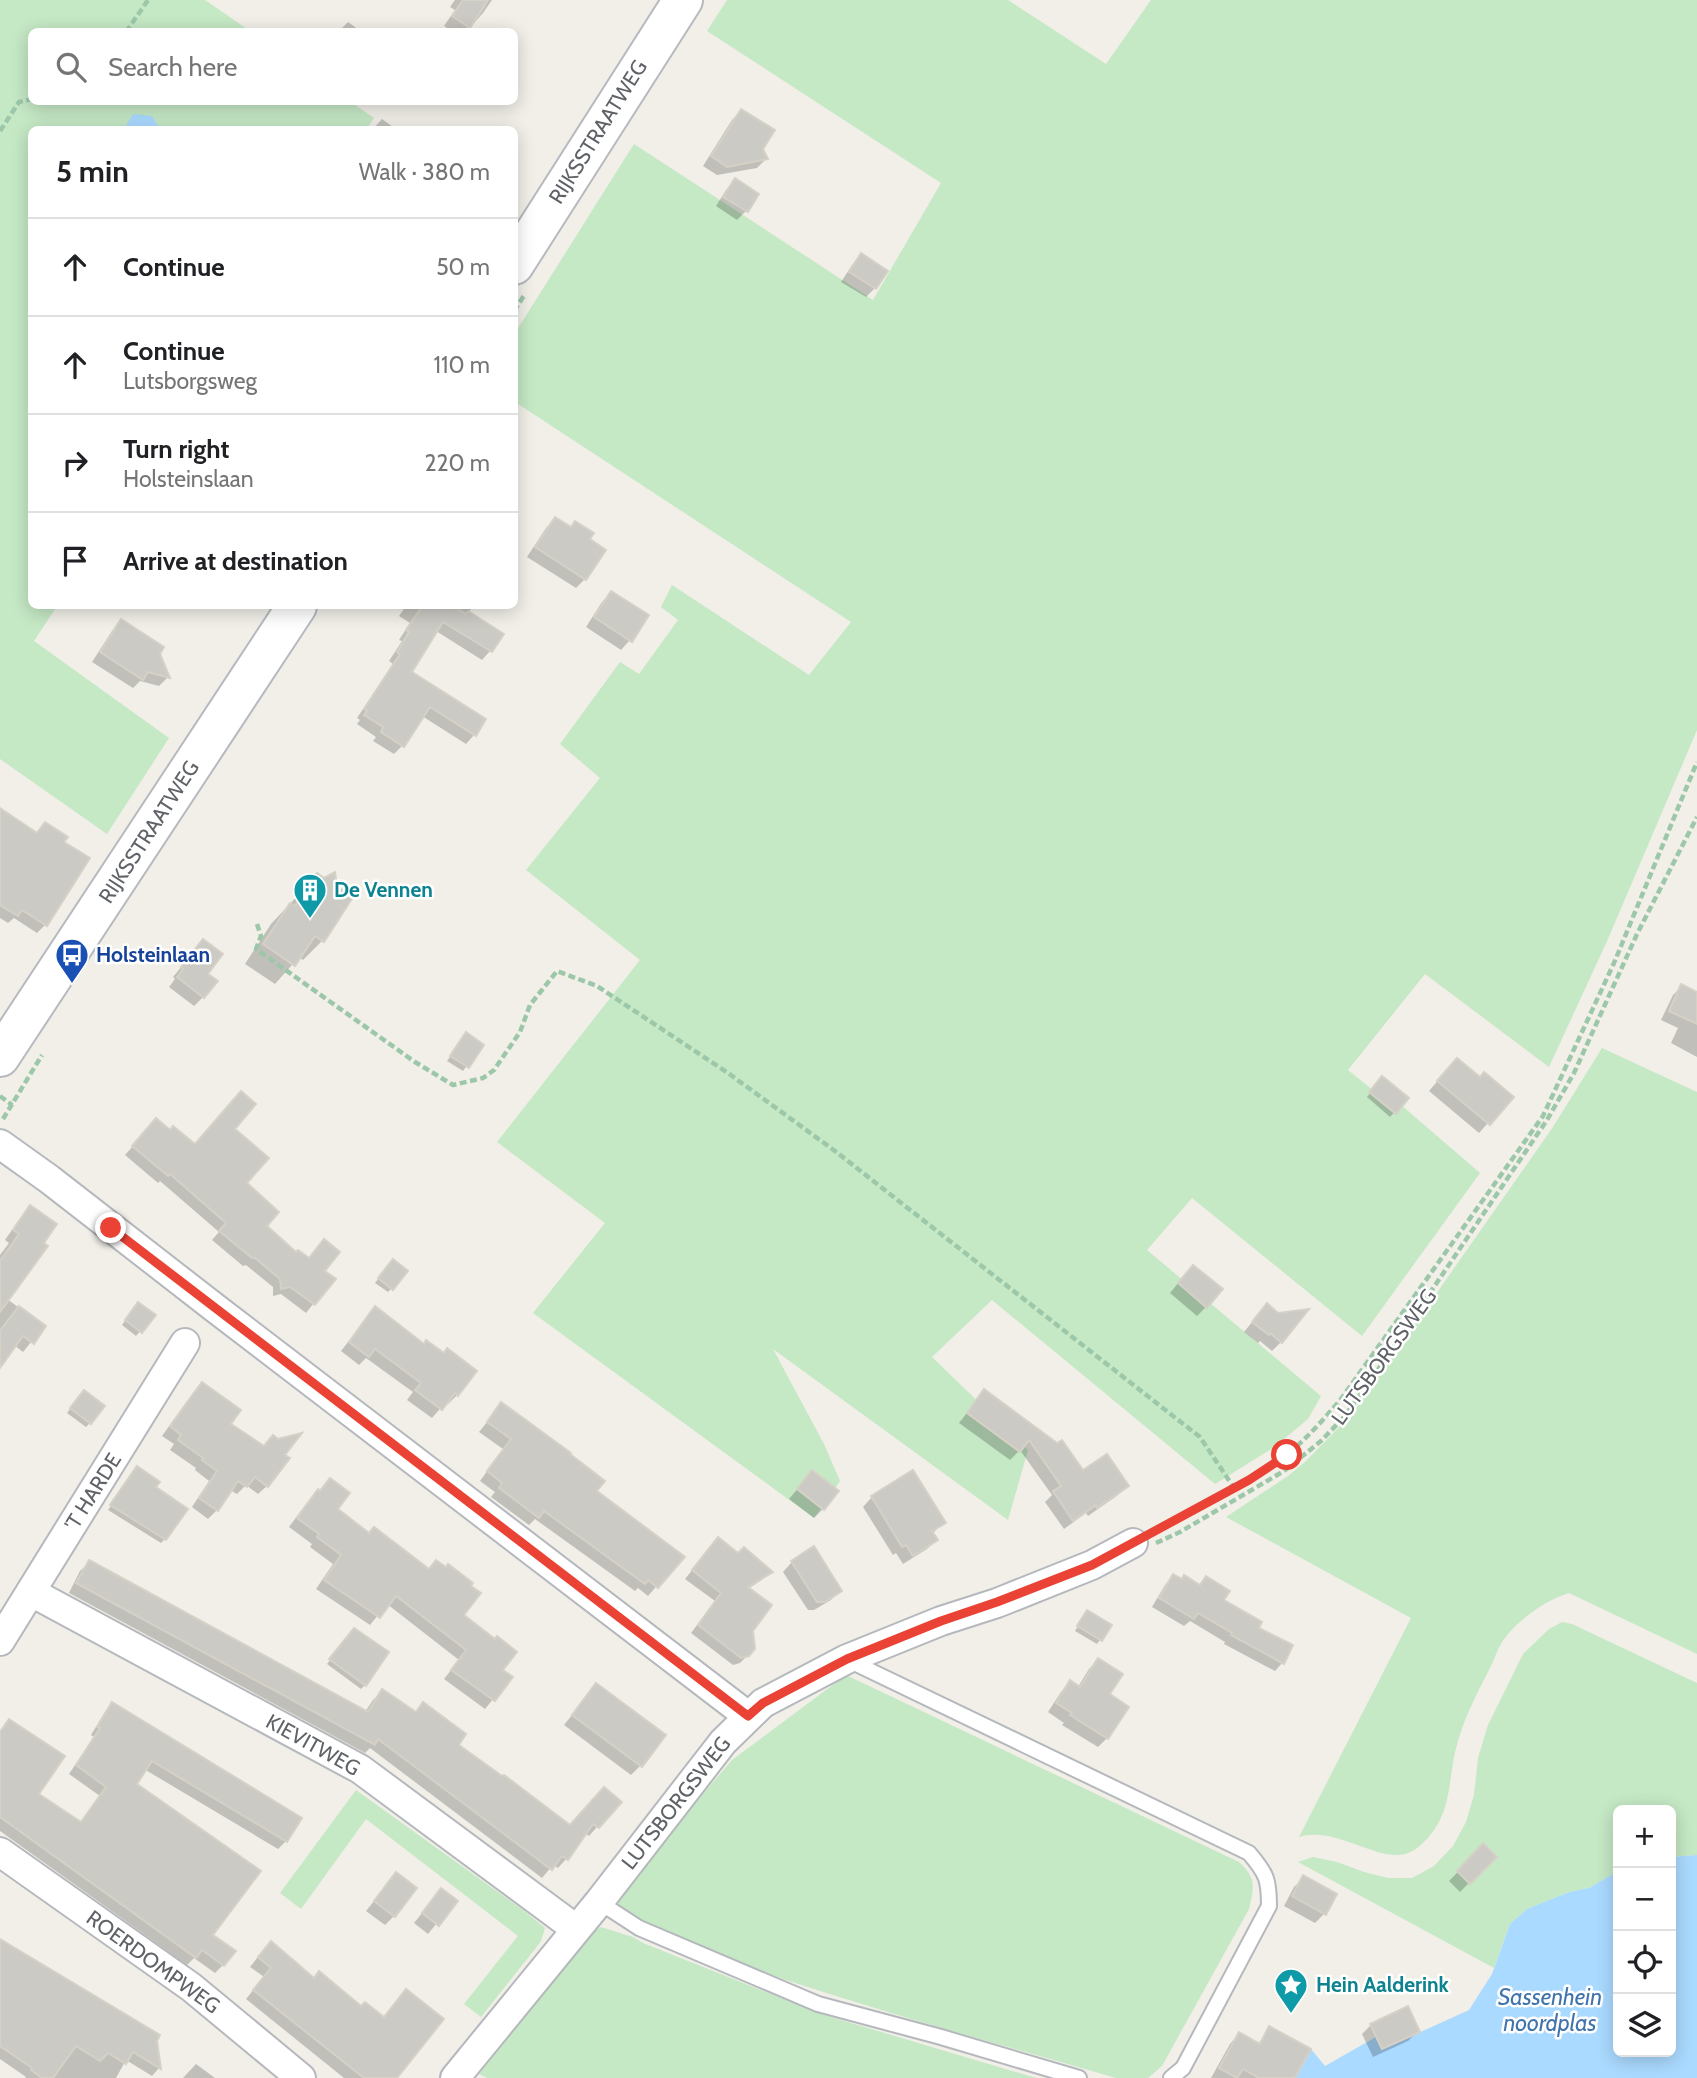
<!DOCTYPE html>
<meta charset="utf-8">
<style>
body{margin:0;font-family:Cabin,sans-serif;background:#f2f2f2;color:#202124}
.controls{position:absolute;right:21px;bottom:21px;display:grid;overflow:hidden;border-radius:10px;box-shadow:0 4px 18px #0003}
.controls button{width:63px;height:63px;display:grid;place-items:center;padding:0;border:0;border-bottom:2px solid #e0e0e0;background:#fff;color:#202124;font:35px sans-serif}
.stop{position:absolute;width:21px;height:21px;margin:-16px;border:5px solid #ea4335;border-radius:50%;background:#fff}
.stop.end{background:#ea4335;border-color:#fff;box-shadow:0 2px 7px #0008}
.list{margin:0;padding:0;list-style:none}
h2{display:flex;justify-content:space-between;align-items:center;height:91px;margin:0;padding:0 28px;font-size:30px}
h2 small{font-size:23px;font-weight:400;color:#757577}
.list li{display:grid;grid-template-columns:46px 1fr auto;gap:21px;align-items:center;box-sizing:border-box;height:98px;padding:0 28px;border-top:2px solid #e0e0e0}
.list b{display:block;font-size:26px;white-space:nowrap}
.list p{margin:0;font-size:23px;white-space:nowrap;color:#757577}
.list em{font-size:23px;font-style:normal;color:#757577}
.icon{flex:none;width:38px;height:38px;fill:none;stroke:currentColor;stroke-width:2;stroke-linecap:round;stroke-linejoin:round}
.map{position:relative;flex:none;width:1697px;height:2078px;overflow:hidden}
.search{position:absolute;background:#fff;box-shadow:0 4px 18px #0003;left:28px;top:28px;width:490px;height:77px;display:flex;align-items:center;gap:18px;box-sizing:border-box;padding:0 24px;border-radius:10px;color:#757577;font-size:26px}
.panel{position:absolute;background:#fff;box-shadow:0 4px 18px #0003;left:28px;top:126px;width:490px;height:483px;border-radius:10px}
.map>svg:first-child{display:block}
</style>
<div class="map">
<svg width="1697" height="2078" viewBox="0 0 1697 2078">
<rect width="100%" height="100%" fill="#f1efe8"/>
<!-- green -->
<g fill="#c5e8c5">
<polygon points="0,0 205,0 250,31 32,32 32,102 351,102 374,118 366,130 32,130 32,606 57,606 34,641 169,738 107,834 0,759"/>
<polygon points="727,0 1008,0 1106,64 1151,0 1697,0 1697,730 1608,939 1549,1067 1425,974 1348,1070 1395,1108 1400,1104 1480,1173 1362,1336 1192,1198 1147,1250 1321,1396 1308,1419 1273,1448 1215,1484 992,1300 932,1357 1028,1450 1008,1520 773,1349 824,1444 840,1481 814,1518 533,1313 605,1223 497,1142 640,960 526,870 600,778 560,744 620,662 639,674 678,620 661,607 672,585 809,675 851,622 515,402 515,333 634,144 873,300 941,183 707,31"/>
<path d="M 1602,1048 L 1697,1092 L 1697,1654 L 1569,1593 C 1546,1600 1519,1619 1504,1639 C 1498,1647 1495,1658 1490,1668 C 1476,1695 1462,1722 1455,1752 C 1448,1785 1451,1815 1425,1841 C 1420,1846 1414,1851 1408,1853 C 1379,1864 1336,1825 1299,1837 L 1411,1618 L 1226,1517 L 1288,1476 L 1306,1461 L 1352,1414 L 1553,1127 Z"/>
<polygon points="1562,1622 1572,1624 1697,1683 1697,1855 1671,1857 1671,1810 1618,1810 1618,1871 1589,1888 1569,1892 1527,1909 1510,1924 1494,1968 1298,1862 1313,1857 1337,1862 1364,1872 1388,1878 1412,1878 1434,1866 1453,1846 1466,1822 1474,1795 1478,1758 1488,1725 1523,1654 1549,1629"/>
<path d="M 846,1675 L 1239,1862 C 1257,1879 1254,1886 1249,1909 L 1162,2066 L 1148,2078 L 1116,2078 C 989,2041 861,2007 737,1963 C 697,1948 658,1928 620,1909 L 617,1900 L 671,1831 L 732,1760 Z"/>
<polygon points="356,1790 523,1910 545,1928 541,1941 535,1949 481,2017 464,2004 518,1936 366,1819 301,1909 280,1893"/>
<polygon points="601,1927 633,1937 643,1943 821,2014 1036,2078 487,2078 479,2074 589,1935"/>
</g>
<!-- water -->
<g fill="#aadaff">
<polygon points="133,114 152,116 160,129 124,129"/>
<polygon points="1697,1855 1697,2078 1295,2078 1311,2049 1325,2066 1376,2037 1383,2049 1469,2010 1492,1974 1510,1924 1527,1909 1569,1892 1589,1888 1618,1871 1618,2052 1671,2052 1671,1857"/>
</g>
<!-- shadow -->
<g fill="#0003">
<polygon points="455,0 492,0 483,13 474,23 472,21 464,32 453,32 444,26 455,10 450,7"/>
<polygon points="348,22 362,32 338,32"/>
<polygon points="741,111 766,159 757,168 717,175 703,166 732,120"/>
<polygon points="382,119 397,130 372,130"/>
<polygon points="735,181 746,211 737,220 716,206 726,190"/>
<polygon points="861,255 886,271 875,288 866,297 841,282 852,265"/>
<polygon points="555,519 588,540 585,579 576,588 527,557 546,528"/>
<polygon points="611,593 630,640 621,650 586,627 602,602"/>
<polygon points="406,606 473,606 468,613 501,634 490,651 482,660 436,631 410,672 474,735 466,744 422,716 402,746 394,754 373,741 376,737 357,724 360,720 357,718 393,664 389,661 402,641 399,640 410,623 399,616"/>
<polygon points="121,622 168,677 159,686 140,681 133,688 92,662 112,631"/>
<polygon points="0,810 35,834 45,824 62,843 88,859 45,925 37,933 14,918 8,923 0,918"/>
<polygon points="317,875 322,941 303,960 299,957 275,984 245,964 271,924"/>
<polygon points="203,941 203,997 194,1006 169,987 175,979 173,977"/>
<polygon points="1682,986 1697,994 1697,1057 1671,1043 1678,1028 1661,1020 1673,995"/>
<polygon points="466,1034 482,1045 463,1071 447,1061"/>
<polygon points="1448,1069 1479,1079 1511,1097 1479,1133 1429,1091"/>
<polygon points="1382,1079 1406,1099 1390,1117 1367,1097"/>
<polygon points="148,1129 170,1132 195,1146 233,1129 244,1184 264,1226 296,1254 333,1279 306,1313 281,1294 273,1296 273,1287 246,1265 243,1266 212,1240 219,1232 160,1181 158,1183 125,1155"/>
<polygon points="30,1207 7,1299 44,1326 23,1352 14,1345 0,1365 0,1255 9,1243 5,1240 21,1217"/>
<polygon points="389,1265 392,1288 388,1292 375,1283"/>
<polygon points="1184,1276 1206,1307 1197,1316 1170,1293"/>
<polygon points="134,1308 153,1316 136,1336 122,1325"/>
<polygon points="1258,1315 1281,1342 1272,1351 1260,1341 1258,1343 1244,1332"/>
<polygon points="367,1318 443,1355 457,1395 448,1404 446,1402 432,1418 407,1400 413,1392 366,1358 359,1365 341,1351"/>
<polygon points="202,1384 229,1424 263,1447 273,1437 283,1455 267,1486 258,1494 246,1485 237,1494 230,1490 217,1510 208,1519 192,1507 209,1481 195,1470 196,1468 170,1450 174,1444 162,1436 193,1393"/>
<polygon points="984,1391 1082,1473 1127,1485 1118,1495 1088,1516 1086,1513 1064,1529 1045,1502 1052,1495 1020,1450 1010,1460 959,1423"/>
<polygon points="80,1396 90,1423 86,1427 67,1413"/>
<polygon points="501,1405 594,1491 682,1557 648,1596 638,1588 635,1591 535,1519 529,1525 491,1497 495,1492 480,1481 503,1449 479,1432"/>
<polygon points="812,1472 823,1509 814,1518 789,1499"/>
<polygon points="133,1473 154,1487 165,1539 161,1543 108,1510"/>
<polygon points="330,1480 335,1510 461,1616 501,1670 511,1677 485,1709 444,1679 459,1660 387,1604 370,1625 316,1589 333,1564 310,1547 312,1544 289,1527 309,1500"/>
<polygon points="872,1497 943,1523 932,1534 936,1540 927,1549 903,1564 896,1553 893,1555 863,1507"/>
<polygon points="711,1547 738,1555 771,1572 763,1579 748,1589 751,1631 748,1655 740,1663 733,1665 691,1633 715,1601 685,1579"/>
<polygon points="792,1562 840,1590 831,1600 814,1610 808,1610 783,1572"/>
<polygon points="89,1563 365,1712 373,1700 382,1691 415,1713 423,1704 456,1745 570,1827 619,1802 589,1836 585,1833 566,1859 558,1868 553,1865 542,1878 370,1748 365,1753 69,1593 80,1571"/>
<polygon points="1173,1577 1198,1586 1206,1578 1222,1600 1257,1629 1283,1662 1275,1671 1224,1644 1225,1642 1190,1621 1184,1626 1152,1607 1165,1585"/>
<polygon points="1084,1616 1110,1626 1097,1644 1075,1631"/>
<polygon points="350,1634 365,1685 361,1689 327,1664"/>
<polygon points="1098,1660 1107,1695 1107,1738 1098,1747 1062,1725 1064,1723 1048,1712 1061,1692 1070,1682 1078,1687 1089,1669"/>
<polygon points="596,1685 641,1765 631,1775 564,1725"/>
<polygon points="113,1704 286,1841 278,1849 144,1769 134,1785 210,1936 223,1965 215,1973 194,1958 187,1965 0,1831 0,1734 5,1727 3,1727 9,1721 36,1794 80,1823 100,1796 69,1774 94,1737 91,1735 105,1712"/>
<polygon points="1483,1846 1494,1857 1460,1892 1449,1881"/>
<polygon points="396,1874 394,1916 385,1925 366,1911"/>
<polygon points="1304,1878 1335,1895 1324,1914 1315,1923 1284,1906 1294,1887"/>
<polygon points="441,1890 455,1901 428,1934 414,1923"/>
<polygon points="0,1941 155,2040 159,2068 152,2076 126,2060 116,2078 25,2078 26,2077 0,2059"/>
<polygon points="262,1952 361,2008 383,2019 406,1991 395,2078 344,2078 246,1999 264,1977 250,1967"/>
<polygon points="1371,2025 1417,2032 1408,2041 1373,2057 1362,2034"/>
<polygon points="1270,2029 1293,2078 1211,2078 1230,2044 1239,2034 1257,2045"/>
<polygon points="196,2064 215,2078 183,2078"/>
</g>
<!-- building -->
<g fill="#cccac5" stroke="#d6d1c6" stroke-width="2">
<polygon points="463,0 488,0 470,28 452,16"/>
<polygon points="741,109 775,130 763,149 768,159 727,167 711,156"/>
<polygon points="735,178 759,194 748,212 723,197"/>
<polygon points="861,253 888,271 876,289 849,272"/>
<polygon points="555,517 571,527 575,521 594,533 590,539 606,550 586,580 535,547"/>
<polygon points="611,591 649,615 632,642 594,617"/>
<polygon points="417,606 454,606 466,614 468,611 504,634 492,652 443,622 412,672 486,719 476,736 430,707 404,747 381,732 383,727 364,715 367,711 364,709 400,654 397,652 409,632 406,630 421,608"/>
<polygon points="121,619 164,647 160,654 170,678 148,672 143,680 100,652"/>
<polygon points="0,808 37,833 45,822 68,837 64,842 90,858 47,926 22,910 18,916 0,905"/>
<polygon points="335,872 337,886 353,897 324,942 315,936 295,966 263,944 290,903 295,906 317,873 324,878"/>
<polygon points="203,939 223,954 208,974 218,981 204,998 177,977 183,969 181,967"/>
<polygon points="1681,984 1697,992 1697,1024 1669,1011"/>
<polygon points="466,1032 484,1045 469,1068 450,1056"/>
<polygon points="1457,1058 1480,1077 1484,1072 1514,1097 1490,1125 1437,1081"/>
<polygon points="1382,1076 1409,1098 1396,1114 1369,1092"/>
<polygon points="241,1091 256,1104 235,1129 269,1158 247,1183 279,1212 267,1226 296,1252 298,1250 309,1258 324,1239 340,1252 325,1271 336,1279 315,1305 290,1287 281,1289 280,1279 255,1258 252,1258 219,1231 226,1223 170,1174 168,1176 132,1146 156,1118 170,1130 173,1126 195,1144"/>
<polygon points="30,1205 57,1224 44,1243 48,1246 0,1312 0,1261 19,1234 13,1230"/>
<polygon points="393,1259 408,1271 393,1290 378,1278"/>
<polygon points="1193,1265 1223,1289 1207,1308 1178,1283"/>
<polygon points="138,1302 156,1315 142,1333 125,1320"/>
<polygon points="1267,1303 1278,1313 1309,1309 1282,1343 1270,1333 1269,1335 1252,1322"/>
<polygon points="19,1306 46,1326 34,1344 23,1336 0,1368 0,1331"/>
<polygon points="375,1306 424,1344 426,1340 444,1353 447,1348 477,1371 458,1396 455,1393 442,1410 415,1390 421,1383 375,1349 369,1357 349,1342"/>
<polygon points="202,1382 241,1410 231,1424 264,1446 273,1435 278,1439 302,1433 285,1455 290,1458 268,1487 255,1477 247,1487 238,1481 218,1511 199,1498 217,1471 202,1460 203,1458 178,1440 181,1435 170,1426"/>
<polygon points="984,1389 1057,1443 1062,1440 1083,1470 1107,1454 1129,1486 1097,1508 1096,1505 1073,1521 1053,1491 1061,1486 1029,1440 1020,1452 967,1413"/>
<polygon points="84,1390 105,1406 91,1424 70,1408"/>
<polygon points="501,1402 571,1453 570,1454 605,1481 597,1491 685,1557 658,1588 648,1580 645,1584 544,1511 539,1518 499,1488 502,1483 487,1471 511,1439 487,1422"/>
<polygon points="137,1466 160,1482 156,1487 188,1509 166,1540 110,1505"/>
<polygon points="812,1470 839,1491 824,1510 797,1489"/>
<polygon points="913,1470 946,1523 932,1531 938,1540 913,1556 906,1545 902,1547 871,1496"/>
<polygon points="330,1478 350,1493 338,1509 369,1533 374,1527 429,1569 436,1560 446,1567 448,1564 473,1583 471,1586 481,1593 464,1615 495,1639 497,1636 517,1652 503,1670 513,1677 495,1701 451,1670 466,1650 396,1596 380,1618 324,1580 341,1555 317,1537 319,1534 297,1518 318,1489 320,1491"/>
<polygon points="718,1537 738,1553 744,1547 773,1572 748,1587 772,1605 753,1631 755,1649 749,1656 741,1658 698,1625 721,1593 692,1570"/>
<polygon points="814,1546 842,1591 825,1602 817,1602 791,1561"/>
<polygon points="89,1560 368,1712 382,1689 416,1712 423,1702 466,1734 459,1745 502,1776 504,1775 570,1825 604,1787 622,1802 599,1828 593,1824 568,1860 562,1856 552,1870 378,1739 375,1745 76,1583"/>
<polygon points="1173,1574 1182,1579 1184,1575 1200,1585 1206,1576 1230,1591 1224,1600 1262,1622 1259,1628 1293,1645 1284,1664 1231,1635 1232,1633 1198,1613 1194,1619 1159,1598"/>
<polygon points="1087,1610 1112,1625 1102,1641 1077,1626"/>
<polygon points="354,1628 389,1652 366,1686 329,1659"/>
<polygon points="1098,1658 1123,1674 1110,1694 1129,1707 1108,1739 1070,1715 1072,1713 1056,1703 1070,1680 1080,1687"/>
<polygon points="596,1683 666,1735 642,1767 572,1715"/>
<polygon points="112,1702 302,1818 287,1842 152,1761 137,1784 261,1871 213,1935 236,1951 224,1966 202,1950 196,1958 0,1817 0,1732 9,1719 65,1756 39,1794 81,1822 106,1787 76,1765 100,1728 97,1727"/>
<polygon points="1483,1843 1497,1857 1470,1884 1457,1871"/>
<polygon points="396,1872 417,1888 395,1917 374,1901"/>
<polygon points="1303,1875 1337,1894 1326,1915 1292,1896"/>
<polygon points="441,1888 458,1901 439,1926 422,1913"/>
<polygon points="0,1939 160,2035 157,2041 161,2069 133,2052 126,2064 108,2053 100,2061 76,2046 53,2078 42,2078 31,2070 32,2068 0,2046"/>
<polygon points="271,1941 314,1978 319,1971 361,2006 365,2002 384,2017 406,1989 444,2019 397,2078 364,2078 253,1990 271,1968 258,1957"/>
<polygon points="1408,2006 1420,2032 1382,2049 1370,2024"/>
<polygon points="1269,2026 1311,2049 1295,2078 1259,2078 1243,2069 1237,2078 1219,2068 1239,2032 1260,2044"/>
</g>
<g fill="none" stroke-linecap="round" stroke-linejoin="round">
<defs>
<g id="lane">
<path d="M 848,1660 L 1249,1853 C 1267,1874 1269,1880 1269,1906 L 1183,2068 L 1171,2078"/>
<polyline points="599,1902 639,1928 818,2004 941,2037 1079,2078"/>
</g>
<g id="street">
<polyline points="0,1144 49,1179 215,1308 748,1716"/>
<polyline points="31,1592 360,1769 576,1929"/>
<polyline points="0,1641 185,1343"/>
<polyline points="0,1852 191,1987 301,2078"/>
<polyline points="455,2078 599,1902 723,1742 763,1703 847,1659 941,1621 997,1603 1092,1565 1133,1543"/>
</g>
<g id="secondary">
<polyline points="514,265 683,0"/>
<polyline points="0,1057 297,606"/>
</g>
</defs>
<!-- lane casing -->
<use href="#lane" stroke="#b5b8bc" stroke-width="18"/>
<!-- street casing -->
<use href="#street" stroke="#b5b8bc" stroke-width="32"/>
<!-- secondary casing -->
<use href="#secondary" stroke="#b6babf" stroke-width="42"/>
<!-- path -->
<g stroke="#9cc7a9" stroke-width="4.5" stroke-dasharray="7 3.5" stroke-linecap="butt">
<polyline points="126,32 148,0"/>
<polyline points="0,131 19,102 32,99"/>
<polyline points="514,311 525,294"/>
<polyline points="257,924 261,936 256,949 415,1062 453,1085 483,1078 494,1070 520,1032 530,1005 557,971 597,986 728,1073 835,1151 1159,1405 1200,1437 1234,1488"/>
<polyline points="0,1096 12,1105"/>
<polyline points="3,1119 42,1055"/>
<path d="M 1153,1532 C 1197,1508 1250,1485 1289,1453 C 1308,1437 1325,1418 1341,1399 L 1543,1116 L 1614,963 L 1697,762"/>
<polyline points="1156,1543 1180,1532 1284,1471 1321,1441 1344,1417 1375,1374 1547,1120 1574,1073 1637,934 1697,817"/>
</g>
<!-- lane -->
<use href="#lane" stroke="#fff" stroke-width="14"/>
<!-- street -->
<use href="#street" stroke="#fff" stroke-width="28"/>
<!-- secondary -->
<use href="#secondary" stroke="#fff" stroke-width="38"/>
</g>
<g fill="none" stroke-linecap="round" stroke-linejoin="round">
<!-- route -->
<polyline stroke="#ea4335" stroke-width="9" points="111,1228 748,1716 763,1703 847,1659 941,1621 997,1602 1092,1565 1249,1480 1287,1455"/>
</g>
<!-- icons -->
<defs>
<symbol id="building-pin" viewBox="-11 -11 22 30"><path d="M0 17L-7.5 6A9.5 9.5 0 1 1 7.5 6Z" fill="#0f9aa8" stroke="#fff"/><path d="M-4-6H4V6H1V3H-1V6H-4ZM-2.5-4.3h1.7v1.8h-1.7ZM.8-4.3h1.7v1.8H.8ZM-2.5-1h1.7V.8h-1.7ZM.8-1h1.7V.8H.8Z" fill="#fff"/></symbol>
<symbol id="bus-pin" viewBox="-11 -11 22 30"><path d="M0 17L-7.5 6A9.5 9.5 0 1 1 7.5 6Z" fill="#1a4fb4" stroke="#fff"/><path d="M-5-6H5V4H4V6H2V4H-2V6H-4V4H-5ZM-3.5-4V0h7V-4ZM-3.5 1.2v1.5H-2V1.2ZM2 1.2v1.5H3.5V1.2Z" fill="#fff"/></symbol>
<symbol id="sight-pin" viewBox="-11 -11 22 30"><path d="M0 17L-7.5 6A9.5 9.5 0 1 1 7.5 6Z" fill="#0f9aa8" stroke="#fff"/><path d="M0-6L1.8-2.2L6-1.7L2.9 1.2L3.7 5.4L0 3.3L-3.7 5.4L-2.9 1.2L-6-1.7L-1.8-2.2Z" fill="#fff"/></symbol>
</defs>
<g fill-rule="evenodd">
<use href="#building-pin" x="291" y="871" width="38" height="52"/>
<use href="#bus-pin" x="53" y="936" width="38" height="52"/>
<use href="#sight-pin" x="1272" y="1966" width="38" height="52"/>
</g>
<g text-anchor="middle" stroke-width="5" stroke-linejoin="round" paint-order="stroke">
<!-- street labels -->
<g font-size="21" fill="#5f6368" stroke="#fff">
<text transform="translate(598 132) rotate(-58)" y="7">RIJKSSTRAATWEG</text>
<text transform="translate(149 832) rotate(-57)" y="7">RIJKSSTRAATWEG</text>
<text transform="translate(1384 1357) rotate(-54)" y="7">LUTSBORGSWEG</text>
<text transform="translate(93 1492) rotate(-58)" y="7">'T HARDE</text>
<text transform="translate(313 1745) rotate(29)" y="7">KIEVITWEG</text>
<text transform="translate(676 1803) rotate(-52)" y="7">LUTSBORGSWEG</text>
<text transform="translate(153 1962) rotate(36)" y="7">ROERDOMPWEG</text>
</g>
<!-- culture labels -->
<g font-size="21" font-weight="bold" fill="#0d838f" stroke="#fff" text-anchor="start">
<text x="334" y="897">De Vennen</text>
<text x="1316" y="1992">Hein Aalderink</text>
</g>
<!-- transit labels -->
<g font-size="21" font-weight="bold" fill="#164399" stroke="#fff" text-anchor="start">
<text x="96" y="962">Holsteinlaan</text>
</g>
<!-- water labels -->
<g font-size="23" font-style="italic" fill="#4174aa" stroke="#fff">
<text x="1550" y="2005">Sassenhein<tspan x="1550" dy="26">noordplas</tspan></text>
</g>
</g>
</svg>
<div class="controls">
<button>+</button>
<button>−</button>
<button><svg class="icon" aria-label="locate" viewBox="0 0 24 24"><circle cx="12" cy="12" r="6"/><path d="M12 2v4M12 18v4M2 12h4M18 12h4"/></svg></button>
<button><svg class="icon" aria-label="layers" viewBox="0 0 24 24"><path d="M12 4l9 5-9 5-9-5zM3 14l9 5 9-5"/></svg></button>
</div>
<div class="stop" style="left:1287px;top:1455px"></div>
<div class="stop end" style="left:111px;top:1228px"></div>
<div class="search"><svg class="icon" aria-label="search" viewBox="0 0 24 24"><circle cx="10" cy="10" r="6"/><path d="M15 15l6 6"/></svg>Search here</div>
<section class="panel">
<h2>5 min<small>Walk · 380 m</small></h2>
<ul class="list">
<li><svg class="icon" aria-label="ahead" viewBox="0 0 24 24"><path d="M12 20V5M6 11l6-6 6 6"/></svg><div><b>Continue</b></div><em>50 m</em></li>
<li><svg class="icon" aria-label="ahead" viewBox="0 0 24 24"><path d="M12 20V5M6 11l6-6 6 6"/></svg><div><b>Continue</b><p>Lutsborgsweg</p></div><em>110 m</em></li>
<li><svg class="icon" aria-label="right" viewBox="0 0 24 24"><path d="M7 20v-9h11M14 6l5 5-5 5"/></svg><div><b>Turn right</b><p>Holsteinslaan</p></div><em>220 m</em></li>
<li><svg class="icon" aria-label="arrive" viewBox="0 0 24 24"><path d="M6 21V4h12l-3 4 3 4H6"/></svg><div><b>Arrive at destination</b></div></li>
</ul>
</section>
</div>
